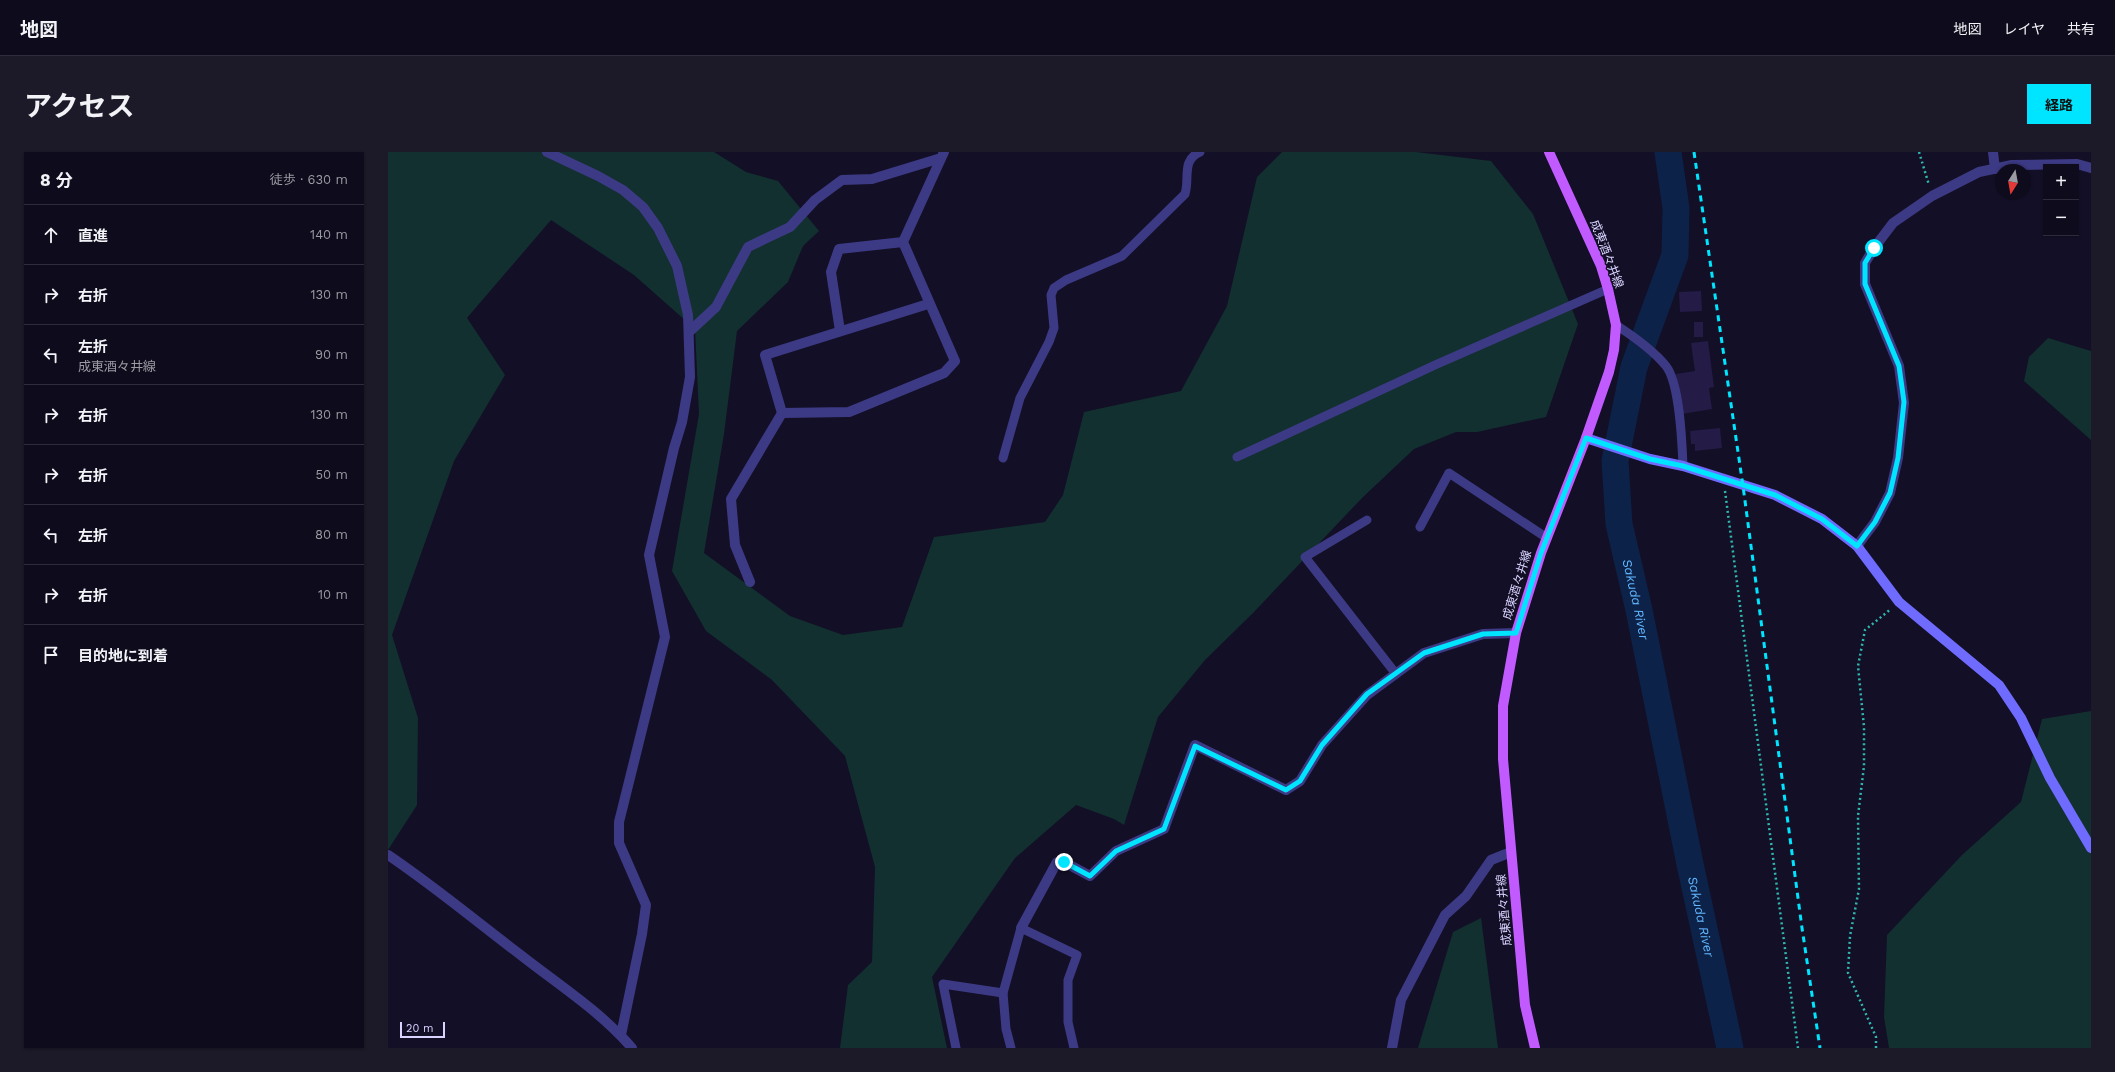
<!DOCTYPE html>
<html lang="ja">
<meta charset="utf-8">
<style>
body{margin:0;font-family:"Work Sans","Noto Sans JP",sans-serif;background:#1c1929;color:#f1f3f6}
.controls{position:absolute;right:12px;top:12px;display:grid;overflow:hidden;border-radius:0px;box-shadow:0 1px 3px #0004}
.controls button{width:36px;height:36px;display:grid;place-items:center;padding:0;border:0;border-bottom:1px solid #2e2b3b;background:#0e0b1c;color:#f1f3f6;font:20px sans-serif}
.compass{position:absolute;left:1607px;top:12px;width:36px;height:36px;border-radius:50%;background:#0e0b1c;box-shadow:0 1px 3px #0004;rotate:191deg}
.scale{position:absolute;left:12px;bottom:10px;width:45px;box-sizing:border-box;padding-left:4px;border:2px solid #d9d4ff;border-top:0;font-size:11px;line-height:14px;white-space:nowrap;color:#d9d4ff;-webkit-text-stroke:3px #130f26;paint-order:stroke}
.stop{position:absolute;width:12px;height:12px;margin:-9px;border:3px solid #00e5ff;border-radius:50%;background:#fff}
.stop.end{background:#00e5ff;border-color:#fff;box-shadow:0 1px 4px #0008}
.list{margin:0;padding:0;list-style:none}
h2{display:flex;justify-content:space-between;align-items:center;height:52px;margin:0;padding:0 16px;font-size:17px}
h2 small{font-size:13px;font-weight:400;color:#9b9ba3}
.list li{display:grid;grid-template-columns:26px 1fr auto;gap:12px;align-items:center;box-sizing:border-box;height:60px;padding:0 16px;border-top:1px solid #2e2b3b}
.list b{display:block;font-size:15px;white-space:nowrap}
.list p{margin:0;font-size:13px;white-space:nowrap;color:#9b9ba3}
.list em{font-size:13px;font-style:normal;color:#9b9ba3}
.icon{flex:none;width:22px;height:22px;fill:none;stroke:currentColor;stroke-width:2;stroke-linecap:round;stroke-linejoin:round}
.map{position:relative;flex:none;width:1703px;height:896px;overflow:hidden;border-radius:0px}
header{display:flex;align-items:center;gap:24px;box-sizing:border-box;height:56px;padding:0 20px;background:#0e0b1c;border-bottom:1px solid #2e2b3b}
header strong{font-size:19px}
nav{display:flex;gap:22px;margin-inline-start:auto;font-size:14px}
.intro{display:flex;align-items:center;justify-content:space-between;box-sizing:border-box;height:96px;padding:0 24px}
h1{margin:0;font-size:28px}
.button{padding:10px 18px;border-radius:0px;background:#00e5ff;color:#111;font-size:14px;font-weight:700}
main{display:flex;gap:24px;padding:0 24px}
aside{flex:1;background:#0e0b1c;border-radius:0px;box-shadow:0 1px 3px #0004}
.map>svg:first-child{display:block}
</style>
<header>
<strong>地図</strong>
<nav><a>地図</a><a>レイヤ</a><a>共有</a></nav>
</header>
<div class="intro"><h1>アクセス</h1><a class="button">経路</a></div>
<main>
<aside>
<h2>8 分<small>徒歩 · 630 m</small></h2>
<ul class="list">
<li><svg class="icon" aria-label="ahead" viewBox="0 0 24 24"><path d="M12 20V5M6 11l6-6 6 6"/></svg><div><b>直進</b></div><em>140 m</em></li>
<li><svg class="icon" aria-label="right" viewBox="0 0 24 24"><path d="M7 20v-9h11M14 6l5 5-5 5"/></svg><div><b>右折</b></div><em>130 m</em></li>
<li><svg class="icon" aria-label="left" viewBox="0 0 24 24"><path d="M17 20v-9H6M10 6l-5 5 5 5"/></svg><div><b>左折</b><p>成東酒々井線</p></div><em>90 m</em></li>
<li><svg class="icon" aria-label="right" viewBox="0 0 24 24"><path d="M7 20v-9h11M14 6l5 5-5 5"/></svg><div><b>右折</b></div><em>130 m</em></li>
<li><svg class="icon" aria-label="right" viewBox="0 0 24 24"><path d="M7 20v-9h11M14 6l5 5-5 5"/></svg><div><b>右折</b></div><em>50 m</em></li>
<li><svg class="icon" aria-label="left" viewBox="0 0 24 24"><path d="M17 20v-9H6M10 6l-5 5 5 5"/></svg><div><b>左折</b></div><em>80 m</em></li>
<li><svg class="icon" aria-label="right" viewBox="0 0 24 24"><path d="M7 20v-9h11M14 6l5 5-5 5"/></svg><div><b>右折</b></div><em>10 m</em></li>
<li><svg class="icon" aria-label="arrive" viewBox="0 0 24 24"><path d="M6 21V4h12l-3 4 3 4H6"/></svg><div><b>目的地に到着</b></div></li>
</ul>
</aside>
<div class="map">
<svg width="1703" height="896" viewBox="0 0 1703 896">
<rect width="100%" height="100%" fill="#130f26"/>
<!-- green -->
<g fill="#12302f">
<polygon points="0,0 326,0 358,20 390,29 431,79 415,94 400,130 349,179 336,282 316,401 402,464 455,483 514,475 546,385 657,370 675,343 696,260 793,239 839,154 869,25 894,0 1028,0 1103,9 1145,62 1190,172 1158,265 1089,280 1068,280 1026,297 974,346 865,461 817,508 770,565 736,673 726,667 688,653 627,706 544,825 559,896 452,896 460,833 484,810 487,715 457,604 384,528 318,479 284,419 311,262 307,177 246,123 163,68 79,166 117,223 66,309 4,483 30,566 29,653 0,698"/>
<polygon points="1660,186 1703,199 1703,288 1636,229 1641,205"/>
<polygon points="1703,559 1703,896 1501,896 1496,865 1499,783 1574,703 1633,650 1654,567"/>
<polygon points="1093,766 1110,896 1030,896 1065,780"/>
</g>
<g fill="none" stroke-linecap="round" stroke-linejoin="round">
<!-- river -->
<path stroke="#0c2248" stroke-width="27" id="s1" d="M 1280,0 L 1288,56 L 1287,103 L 1246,215 L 1227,309 L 1231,372 L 1251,458 L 1302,712 L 1342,896"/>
</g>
<!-- building -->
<g fill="#241b47">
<polygon points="1313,139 1314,159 1292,160 1291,140"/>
<rect x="1306" y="170" width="9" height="15"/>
<polygon points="1320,189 1326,235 1321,236 1324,257 1294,262 1288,222 1307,219 1303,191"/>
<polygon points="1332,276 1334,296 1307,299 1307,292 1303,292 1302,279"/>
</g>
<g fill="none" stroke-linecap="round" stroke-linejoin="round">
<!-- path -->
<g stroke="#2fb8b0" stroke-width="2.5" stroke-dasharray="2 3" stroke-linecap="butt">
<polyline points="1531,0 1541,33"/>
<polyline points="1337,339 1410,896"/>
<polyline points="1488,896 1488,885 1460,821 1462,784 1471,737 1470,664 1476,614 1476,575 1470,514 1477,478 1503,457"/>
</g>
<!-- lane -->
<g stroke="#3d3a85" stroke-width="9">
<path d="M 1228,173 C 1245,184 1265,198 1278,214 C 1292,232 1294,291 1295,314"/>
<polyline points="849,305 1047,213 1220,137"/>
<path d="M 615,306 L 632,246 L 661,190 L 666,176 L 663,143 L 666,136 L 678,128 L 734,104 L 797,42 C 802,27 793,8 812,0"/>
<polyline points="979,368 917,405 1008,522"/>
<polyline points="1032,375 1061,321 1159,386"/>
<polyline points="568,896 555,832 615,841"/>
<polyline points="623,896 618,877 615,841 633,776 689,803 680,828 680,870 686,896"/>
</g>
<!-- street -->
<g stroke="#3d3a85" stroke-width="10">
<polyline points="159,0 210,24 235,38 255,55 270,76 289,114 300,163 302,225 294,270 286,296 261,403 277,485 231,670 231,691 258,753 254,782 233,883"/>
<polyline points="1605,0 1607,17"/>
<polyline points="452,179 443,120 451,97 515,90"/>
<polyline points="301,180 328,155 360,95 402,75 427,48 454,28 484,27 553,6"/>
<polyline points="394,261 461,260 556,221 567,209 515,90 556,0"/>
<polyline points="1469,394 1487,370 1502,341 1510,306 1516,251 1511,214 1477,132 1477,111 1486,96 1505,71 1544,44 1591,20 1624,13 1689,12 1703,16"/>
<polyline points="362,430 347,393 343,347 394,261 377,203 540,152"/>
<path d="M 0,703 C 46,734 89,770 134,804 C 171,833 213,860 244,896"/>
<polyline points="633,776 669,710 676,710 702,724 728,699 776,677 807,593 898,638 912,629 934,593 979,543 1036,501 1095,482 1128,481"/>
<polyline points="1004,896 1013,848 1057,763 1078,744 1103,708 1123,700"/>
</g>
<!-- secondary -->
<polyline stroke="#6f6bff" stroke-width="10" points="1198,286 1262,307 1295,314 1387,343 1434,367 1469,394 1511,450 1611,533 1633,566 1662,626 1703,696"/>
<!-- primary -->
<polyline stroke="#c25bff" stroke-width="10" points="1147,896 1137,853 1115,607 1115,554 1128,481 1153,401 1198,286 1221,220 1226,198 1228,173 1220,137 1213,114 1161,0"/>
<!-- rail -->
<polyline stroke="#00e5ff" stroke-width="3" stroke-dasharray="6 5" stroke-linecap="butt" points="1306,0 1355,334 1414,776 1432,896"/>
</g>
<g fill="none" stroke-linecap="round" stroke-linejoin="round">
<!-- route -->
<polyline stroke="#00e5ff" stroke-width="5" points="676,710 702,724 728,699 776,677 807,594 898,638 912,629 934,593 979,542 1036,501 1095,482 1128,481 1153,401 1198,286 1262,307 1295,314 1387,343 1434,367 1469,394 1487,370 1502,341 1510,306 1516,250 1511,214 1477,132 1477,111 1486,96"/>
</g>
<g text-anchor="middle" stroke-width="3" stroke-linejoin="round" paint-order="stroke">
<!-- street labels -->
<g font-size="12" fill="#d9d4ff" stroke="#130f26">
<text transform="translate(1219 102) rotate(69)" y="4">成東酒々井線</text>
<text transform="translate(1129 433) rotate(-73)" y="4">成東酒々井線</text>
<text transform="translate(1116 758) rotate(-95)" y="4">成東酒々井線</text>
</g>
<!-- water labels -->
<g font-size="13" font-style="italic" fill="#62b6ff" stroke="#130f26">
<text dy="5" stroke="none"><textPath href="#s1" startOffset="459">Sakuda River</textPath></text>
<text dy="5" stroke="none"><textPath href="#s1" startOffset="783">Sakuda River</textPath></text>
</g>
</g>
</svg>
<div class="controls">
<button>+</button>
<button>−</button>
</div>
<svg class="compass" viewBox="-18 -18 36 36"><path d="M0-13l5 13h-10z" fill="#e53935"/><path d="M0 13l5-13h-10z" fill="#9b9ba3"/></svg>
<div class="scale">20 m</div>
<div class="stop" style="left:1486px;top:96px"></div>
<div class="stop end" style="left:676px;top:710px"></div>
</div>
</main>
